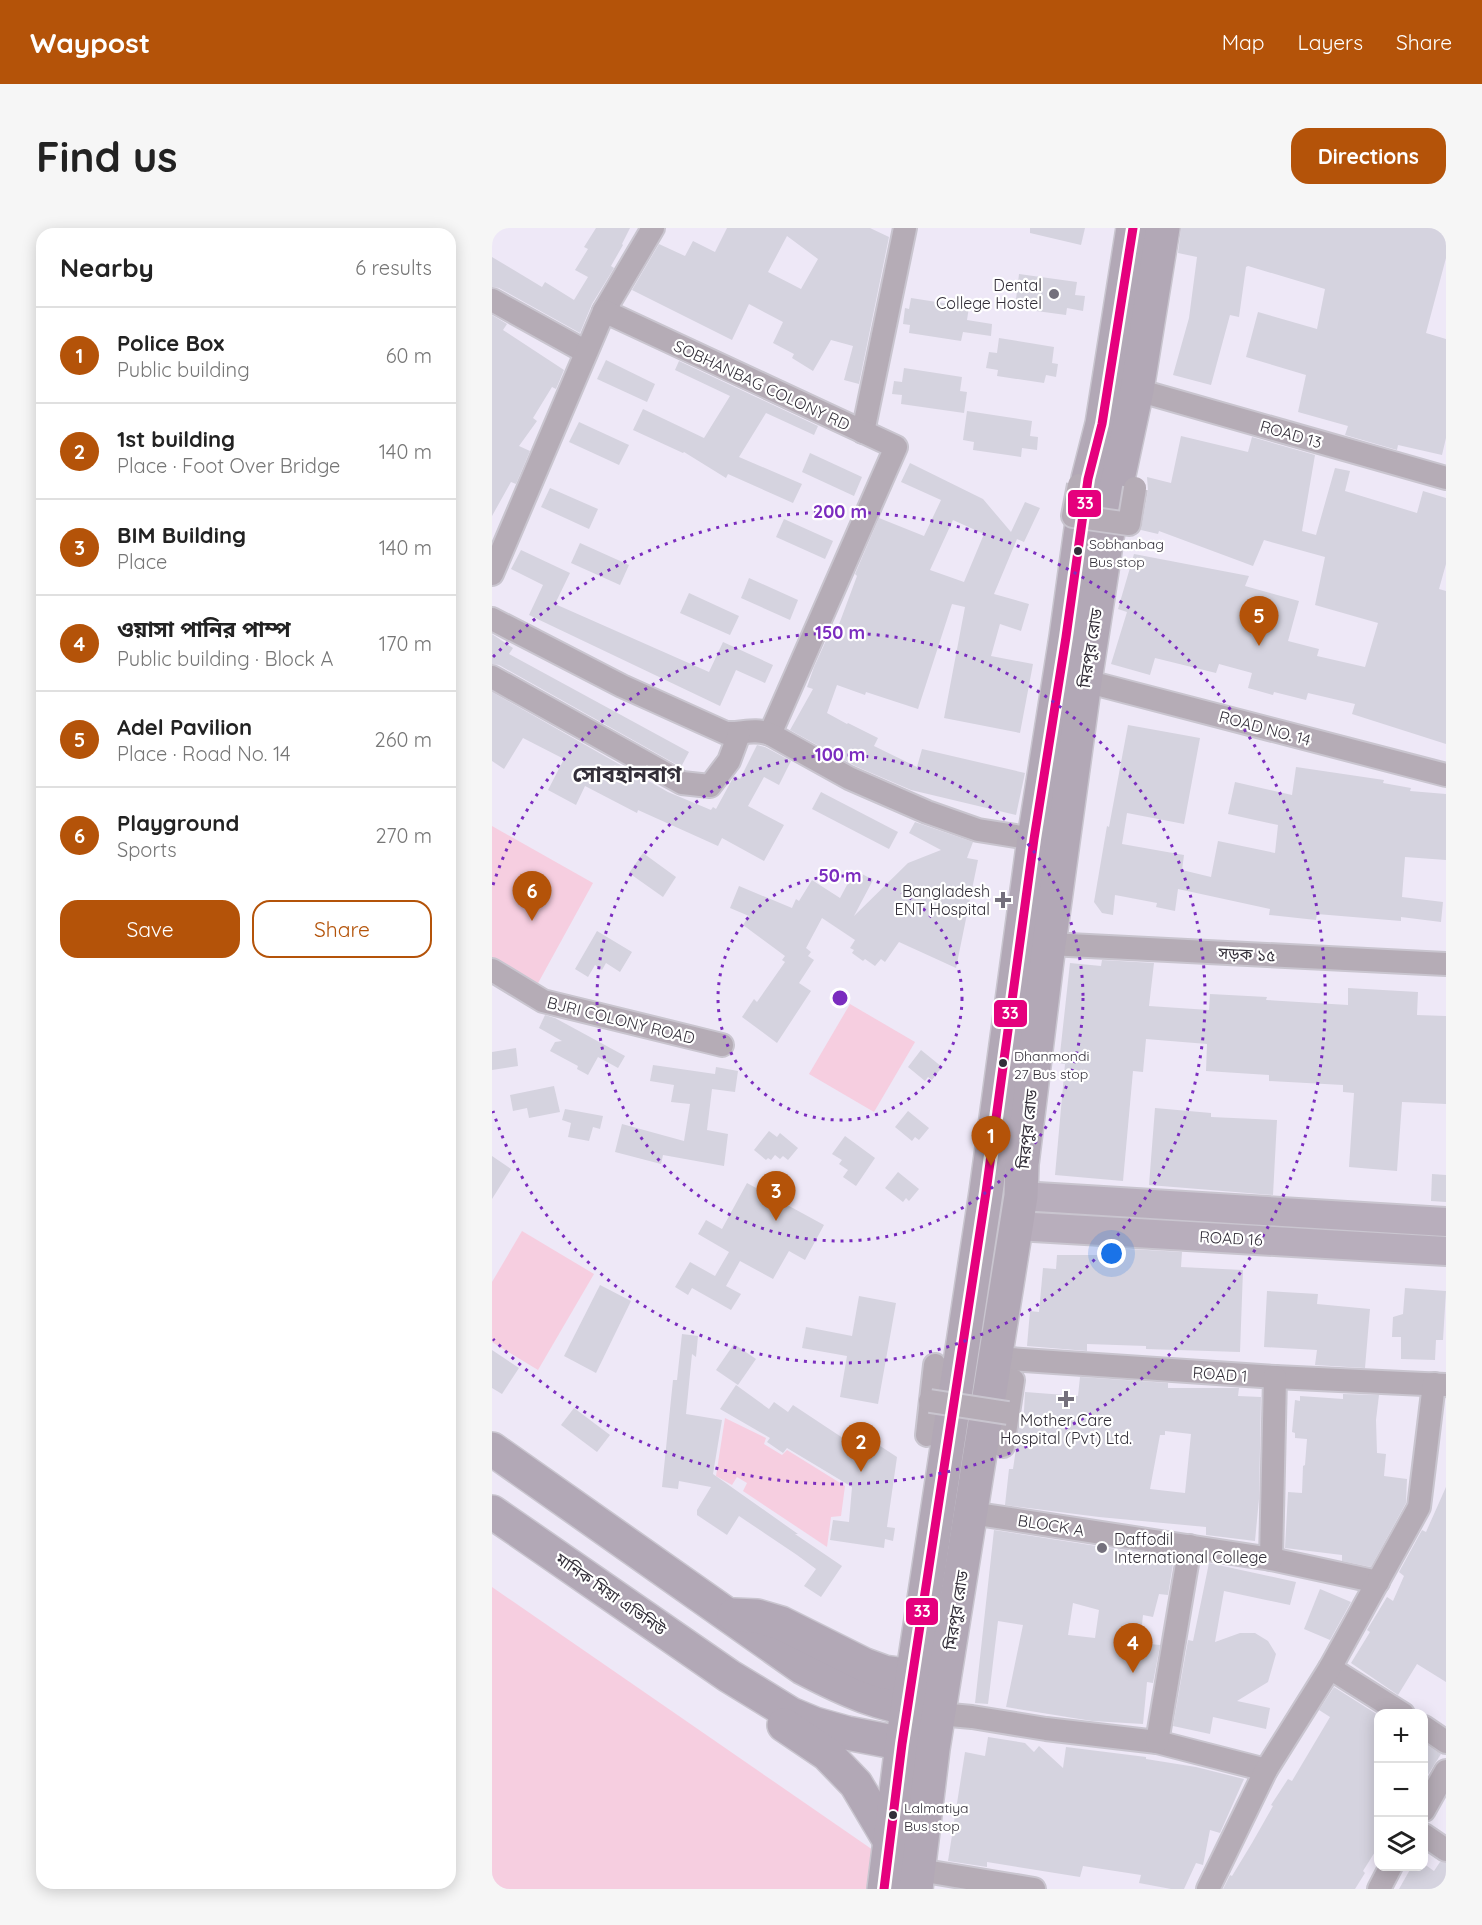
<!DOCTYPE html>
<meta charset="utf-8">
<style>
body{margin:0;font-family:Quicksand,"Noto Sans Bengali",sans-serif;background:#f6f6f6;color:#222}
.controls{position:absolute;right:18px;bottom:18px;display:grid;overflow:hidden;border-radius:12px;box-shadow:0 3px 15px #0003}
.controls button{width:54px;height:54px;display:grid;place-items:center;padding:0;border:0;border-bottom:2px solid #e0e0e0;background:#fff;color:#222;font:30px sans-serif}
.you{position:absolute;left:620px;top:1026px;width:21px;height:21px;margin:-15px;border:4px solid #fff;border-radius:50%;background:#1a73e8;box-shadow:0 0 0 9px #1a73e833}
.badge{display:grid;place-items:center;width:39px;height:39px;border-radius:50%;background:#b45309;color:#fff;font-size:20px;font-weight:700}
.pin{position:absolute;translate:-50% -50px;filter:drop-shadow(0 2px 3px #0008)}
.pin::after{content:'';position:absolute;top:32px;width:21px;height:18px;background:inherit;clip-path:polygon(0 0,100% 0,50% 100%)}
.list{margin:0;padding:0;list-style:none}
h2{display:flex;justify-content:space-between;align-items:center;height:78px;margin:0;padding:0 24px;font-size:26px}
h2 small{font-size:20px;font-weight:400;color:#767676}
.list li{display:grid;grid-template-columns:39px 1fr auto;gap:18px;align-items:center;box-sizing:border-box;height:96px;padding:0 24px;border-top:2px solid #e0e0e0}
.list b{display:block;font-size:22px;white-space:nowrap}
.list p{margin:0;font-size:20px;white-space:nowrap;color:#767676}
.list em{font-size:20px;font-style:normal;color:#767676}
.actions{display:flex;gap:12px;padding:18px 24px}
.actions a{flex:1;padding:14px 0;border:2px solid #b45309;border-radius:18px;text-align:center;font-size:21px;color:#b45309}
.actions .main{background:#b45309;color:#fff}
.icon{flex:none;width:33px;height:33px;fill:none;stroke:currentColor;stroke-width:2;stroke-linecap:round;stroke-linejoin:round}
.map{position:relative;flex:none;width:954px;height:1661px;overflow:hidden;border-radius:18px}
header{display:flex;align-items:center;gap:36px;box-sizing:border-box;height:84px;padding:0 30px;background:#b45309;color:#fff}
header strong{font-size:28px}
nav{display:flex;gap:33px;margin-inline-start:auto;font-size:21px}
.intro{display:flex;align-items:center;justify-content:space-between;box-sizing:border-box;height:144px;padding:0 36px}
h1{margin:0;font-size:42px}
.button{padding:15px 27px;border-radius:18px;background:#b45309;color:#fff;font-size:21px;font-weight:700}
main{display:flex;gap:36px;padding:0 36px}
aside{flex:1;background:#fff;border-radius:18px;box-shadow:0 3px 15px #0003}
.map>svg:first-child{display:block}
</style>
<header>
<strong>Waypost</strong>
<nav><a>Map</a><a>Layers</a><a>Share</a></nav>
</header>
<div class="intro"><h1>Find us</h1><a class="button">Directions</a></div>
<main>
<aside>
<h2>Nearby<small>6 results</small></h2>
<ul class="list">
<li><span class="badge">1</span><div><b>Police Box</b><p>Public building</p></div><em>60 m</em></li>
<li><span class="badge">2</span><div><b>1st building</b><p>Place · Foot Over Bridge</p></div><em>140 m</em></li>
<li><span class="badge">3</span><div><b>BIM Building</b><p>Place</p></div><em>140 m</em></li>
<li><span class="badge">4</span><div><b>ওয়াসা পানির পাম্প</b><p>Public building · Block A</p></div><em>170 m</em></li>
<li><span class="badge">5</span><div><b>Adel Pavilion</b><p>Place · Road No. 14</p></div><em>260 m</em></li>
<li><span class="badge">6</span><div><b>Playground</b><p>Sports</p></div><em>270 m</em></li>
</ul>
<div class="actions"><a class="main">Save</a><a>Share</a></div>
</aside>
<div class="map">
<svg width="954" height="1661" viewBox="0 0 954 1661">
<rect width="100%" height="100%" fill="#eee8f7"/>
<!-- green -->
<g fill="#f6cee0">
<polygon points="0,598 101,655 45,757 0,732"/>
<polygon points="358,776 423,814 382,884 317,846"/>
<polygon points="30,1003 102,1046 46,1142 0,1114 0,1054"/>
<polygon points="233,1190 274,1210 272,1216 290,1227 295,1222 353,1258 349,1288 339,1289 335,1319 251,1263 255,1255 245,1249 240,1257 224,1248"/>
<polygon points="0,1359 381,1622 375,1661 0,1661"/>
</g>
<!-- building -->
<g fill="#d5d3df" fill-rule="evenodd">
<polygon points="104,0 138,0 130,16 131,17 119,38 122,40 100,76 88,105 7,60 0,59 0,29 50,59 53,54 82,72 96,49 83,42 96,21 92,19"/>
<path d="M 235,0 L 378,0 L 397,9 L 367,156 L 352,152 L 361,118 L 339,112 L 321,143 L 300,130 L 302,126 L 281,115 L 291,94 L 257,76 L 240,112 L 140,62 L 167,16 L 193,28 L 201,13 L 223,24 ZM 295,8 L 326,31 L 309,61 L 276,44 Z"/>
<polygon points="538,0 593,0 589,17 538,5"/>
<polygon points="689,0 954,0 954,30 934,105 954,111 954,210 950,227 906,217 905,222 853,207 856,198 806,184 814,147 754,129 766,84 825,101 833,61 756,38 754,39 747,89 738,87 719,157 681,147 697,90 705,29 686,25"/>
<polygon points="527,46 585,54 583,67 593,68 591,83 575,80 574,87 523,80"/>
<polygon points="419,70 477,79 475,92 500,96 499,108 471,104 469,113 417,105 418,97 411,96 413,80 417,81"/>
<polygon points="0,87 15,96 11,102 72,142 64,161 60,159 41,190 45,193 27,218 38,223 24,256 19,254 0,288"/>
<polygon points="507,110 562,119 560,135 566,136 564,149 554,147 552,155 505,148 506,142 494,140 497,124 505,125"/>
<polygon points="114,132 163,156 155,174 105,151"/>
<polygon points="187,133 326,198 322,207 274,185 247,229 310,256 301,275 236,246 234,250 192,224 191,225 141,202 151,181 212,210 238,168 183,142"/>
<polygon points="412,140 470,149 468,163 475,164 472,185 409,176 410,167 400,166 402,153 410,154"/>
<polygon points="475,183 540,193 538,208 546,209 545,222 530,220 529,229 481,222 482,214 471,212"/>
<polygon points="87,194 137,217 127,237 77,214"/>
<polygon points="689,208 756,224 760,209 823,227 810,303 824,307 843,240 858,243 853,263 925,285 931,263 954,270 954,336 947,361 954,363 954,516 860,486 863,476 816,465 814,472 782,464 781,467 756,460 760,445 727,436 724,445 663,430 658,447 619,436 635,384 626,381 642,326 757,348 753,358 807,373 796,413 827,421 825,428 873,439 886,395 823,377 833,329 772,312 761,338 667,303 666,306 649,302 656,262 655,249 679,255"/>
<polygon points="318,225 370,249 362,268 310,244"/>
<path d="M 418,235 L 491,271 L 519,304 L 533,274 L 548,280 L 532,314 L 525,311 L 502,366 L 537,376 L 529,403 L 508,396 L 499,428 L 541,436 L 528,505 L 452,490 L 473,379 L 460,376 L 426,481 L 374,464 L 373,467 L 345,457 L 335,485 L 355,496 L 356,495 L 386,510 L 382,518 L 425,539 L 430,521 L 533,545 L 524,587 L 419,562 L 363,538 L 298,502 L 321,461 L 315,459 L 322,439 L 341,397 L 346,399 L 365,348 L 363,346 L 387,290 L 432,308 L 449,272 L 409,254 ZM 461,292 L 492,306 L 472,354 L 438,342 Z"/>
<polygon points="58,260 106,281 97,301 49,279"/>
<polygon points="292,291 341,313 333,331 284,309"/>
<polygon points="88,315 137,337 128,357 79,335"/>
<polygon points="29,322 78,345 63,376 217,444 231,414 281,437 273,455 244,442 228,478 37,387 51,357 19,341"/>
<polygon points="257,350 306,372 298,392 249,370"/>
<polygon points="197,365 247,388 238,407 188,385"/>
<polygon points="0,406 21,420 17,426 197,524 189,539 7,437 0,436"/>
<polygon points="0,464 176,564 219,582 221,579 224,581 242,548 248,551 265,517 273,519 299,533 287,557 272,549 256,578 292,597 272,633 230,610 226,618 146,582 145,585 93,558 84,577 56,562 72,531 31,510 12,541 0,533"/>
<polygon points="636,497 708,510 692,596 635,585 630,616 692,627 690,642 719,649 726,613 783,625 786,597 736,586 743,554 800,567 804,539 892,552 891,555 919,560 918,563 954,566 954,632 913,629 910,669 951,674 949,694 909,689 909,693 825,686 824,692 777,687 778,681 686,661 683,683 664,679 665,675 623,667 621,687 610,685 602,674 615,598 617,599"/>
<polygon points="329,564 406,604 397,621 320,581"/>
<polygon points="423,594 481,614 475,630 486,632 464,740 407,714 393,734 389,731 383,738 373,731 371,733 360,725 362,722 358,720 363,712 330,690 314,720 319,724 316,728 322,732 307,755 319,763 285,815 250,789 262,771 265,774 293,734 290,732 293,728 251,697 257,688 238,680 247,658 300,680 304,671 307,673 320,652 348,670 363,642 381,652 362,688 416,635 449,622 417,605"/>
<polygon points="151,625 184,649 171,669 137,645"/>
<polygon points="105,703 140,724 128,744 114,735 110,742 103,737 96,749 83,741"/>
<polygon points="610,732 662,735 657,778 717,782 718,766 775,769 774,772 856,777 856,760 926,764 925,787 954,788 954,876 910,874 905,943 857,939 862,865 851,864 851,857 777,853 777,847 714,843 715,816 654,811 651,844 641,843 631,953 563,947 573,836 567,835 578,735 609,738"/>
<polygon points="53,787 63,790 133,828 126,840 106,829 96,847 85,841 86,838 58,823 63,814 70,813 47,800"/>
<polygon points="24,820 26,838 0,842 0,824"/>
<polygon points="429,822 450,839 440,852 436,849 433,853 416,839"/>
<polygon points="161,837 223,846 224,839 246,843 243,864 220,861 215,902 236,906 232,938 171,927 169,936 123,924 130,896 192,913 198,876 179,874 182,857 158,853"/>
<polygon points="62,858 68,884 37,890 35,880 21,883 18,867"/>
<polygon points="663,880 719,885 719,889 785,892 781,967 657,957"/>
<polygon points="73,881 111,888 108,901 101,899 97,913 76,909 79,895 70,892"/>
<polygon points="416,883 437,900 427,912 423,909 420,913 403,899"/>
<polygon points="277,903 285,909 288,905 306,920 296,932 291,928 288,931 283,927 279,932 276,930 274,932 262,922"/>
<polygon points="353,908 383,930 364,958 351,949 356,942 347,936 350,932 340,926"/>
<polygon points="0,928 19,941 0,971"/>
<polygon points="406,944 427,961 417,973 414,970 411,974 393,960"/>
<polygon points="940,946 954,947 954,974 939,973"/>
<polygon points="255,955 332,997 313,1032 297,1023 281,1051 248,1033 234,1058 249,1066 239,1082 200,1060 196,1067 183,1059 198,1034 223,1048 237,1024 206,1006 214,992 230,1001"/>
<polygon points="619,1020 690,1024 689,1039 751,1042 748,1124 654,1121 654,1118 595,1116 595,1123 535,1118 538,1083 547,1084 551,1040 564,1041 565,1027 618,1027"/>
<polygon points="108,1057 139,1073 104,1145 72,1128"/>
<polygon points="913,1060 954,1063 951,1112 944,1112 943,1132 909,1131 909,1109 900,1109 901,1089 911,1086"/>
<polygon points="775,1063 826,1066 825,1076 878,1081 873,1140 823,1137 825,1122 772,1119"/>
<polygon points="367,1068 404,1075 386,1176 348,1169 355,1128 310,1120 314,1099 360,1108"/>
<polygon points="190,1106 206,1108 204,1129 200,1126 194,1186 230,1192 221,1246 306,1306 303,1306 350,1338 329,1369 312,1358 324,1341 305,1327 247,1288 235,1307 205,1287 205,1282 219,1259 187,1253 186,1261 170,1259 181,1152 185,1152"/>
<polygon points="242,1116 264,1131 246,1157 224,1142"/>
<polygon points="0,1122 27,1140 10,1166 0,1160"/>
<path d="M 588,1149 L 676,1155 L 676,1160 L 747,1160 L 746,1168 L 769,1169 L 767,1271 L 763,1313 L 714,1307 L 714,1299 L 607,1289 L 513,1277 L 517,1241 L 521,1241 L 527,1200 L 531,1201 L 533,1164 L 586,1168 ZM 673,1203 L 699,1206 L 693,1265 L 658,1261 L 668,1207 L 673,1207 Z"/>
<polygon points="244,1157 277,1181 282,1174 296,1184 301,1177 372,1224 379,1212 405,1229 395,1299 403,1300 401,1313 393,1311 392,1320 338,1312 341,1292 357,1294 360,1259 295,1220 291,1225 275,1214 278,1210 228,1181"/>
<polygon points="851,1166 887,1167 884,1192 885,1225 894,1226 892,1248 915,1251 914,1275 879,1339 850,1333 850,1327 793,1320 796,1264 810,1265 811,1238 813,1237 815,1211 803,1210 803,1205 800,1204 803,1172 808,1173 808,1168 851,1171"/>
<polygon points="82,1180 118,1207 105,1224 69,1197"/>
<polygon points="954,1259 954,1454 925,1436 906,1467 859,1435 878,1404 875,1402 895,1369 901,1373 912,1348 907,1344 930,1302 934,1304"/>
<path d="M 502,1302 L 682,1330 L 676,1367 L 667,1366 L 661,1389 L 651,1387 L 648,1415 L 668,1417 L 661,1455 L 655,1454 L 651,1496 L 600,1493 L 514,1479 L 531,1397 L 506,1393 L 496,1476 L 483,1475 ZM 581,1375 L 607,1382 L 603,1410 L 576,1407 Z"/>
<polygon points="717,1335 804,1354 798,1377 732,1363 723,1414 748,1405 763,1405 776,1413 784,1426 776,1454 745,1473 778,1480 774,1501 721,1489 718,1506 681,1498 696,1412 701,1413"/>
<polygon points="828,1361 859,1374 838,1412 812,1401"/>
<polygon points="842,1459 886,1487 886,1619 871,1643 873,1645 863,1661 731,1661 738,1647 740,1648 760,1615 781,1578 779,1577 796,1551 800,1553 838,1489 827,1482"/>
<polygon points="496,1509 533,1515 542,1524 547,1518 571,1540 574,1519 654,1529 654,1531 704,1539 752,1551 728,1605 718,1602 711,1637 704,1635 692,1661 679,1661 647,1655 649,1647 591,1638 588,1649 495,1634 495,1639 456,1633 473,1524 493,1528"/>
<polygon points="932,1515 949,1526 932,1553"/>
<polygon points="948,1634 954,1635 954,1661 907,1661 920,1638 935,1638 942,1643"/>
</g>
<g fill="none" stroke-linecap="round" stroke-linejoin="round">
<defs>
<g id="minor">
<polyline points="0,72 94,124"/>
<polyline points="112,83 161,0"/>
<polyline points="645,162 954,250"/>
<polyline points="371,204 413,0"/>
<polyline points="0,346 112,83 404,219 278,506"/>
<path d="M 0,391 L 130,458 L 234,505 C 250,506 262,500 278,506 L 357,550 L 435,584 L 486,602 L 542,611"/>
<polyline points="0,449 190,555 218,558 237,533 247,506"/>
<polyline points="593,453 954,547"/>
<polyline points="557,716 954,736"/>
<polyline points="0,742 51,773 230,817"/>
<polyline points="503,1130 783,1149 954,1157"/>
<polyline points="435,1207 443,1137"/>
<polyline points="511,1218 521,1152"/>
<polyline points="479,1285 779,1331 886,1354"/>
<polyline points="779,1331 783,1149"/>
<polyline points="838,1440 911,1486"/>
<polyline points="447,1486 480,1489 554,1501 665,1514 774,1542"/>
<polyline points="932,1499 954,1514"/>
<polyline points="665,1514 698,1318"/>
<polyline points="932,1582 954,1543"/>
<polyline points="932,1607 954,1622"/>
<polyline points="427,1642 542,1661"/>
<polyline points="716,1661 774,1542 838,1440 927,1279 942,1156"/>
<polyline points="887,1661 899,1638"/>
</g>
<g id="major">
<polyline points="529,968 954,994"/>
<polyline points="524,998 954,1023"/>
</g>
<g id="highway">
<path d="M 0,1221 L 311,1440 C 355,1463 387,1477 436,1484"/>
<polyline points="0,1284 237,1448 299,1486 323,1496 355,1505 433,1520"/>
<polyline points="242,1387 265,1388 289,1395 373,1437 392,1444 421,1448"/>
<polyline points="292,1497 335,1526 364,1556 399,1615"/>
<polyline points="392,1661 410,1516 494,964 542,611 574,409 596,251 610,196 641,0"/>
<polyline points="424,1661 441,1521 529,968 530,936 557,716 593,453 619,284 645,162 671,0"/>
</g>
</defs>
<!-- minor casing -->
<use href="#minor" stroke="#c9c5cf" stroke-width="26"/>
<!-- major casing -->
<use href="#major" stroke="#c9c5cf" stroke-width="32"/>
<!-- highway casing -->
<use href="#highway" stroke="#c9c5cf" stroke-width="36"/>
<!-- minor -->
<use href="#minor" stroke="#b5acb6" stroke-width="22"/>
<!-- major -->
<use href="#major" stroke="#b8aebc" stroke-width="28"/>
<!-- highway -->
<use href="#highway" stroke="#b2a8b6" stroke-width="33"/>
<defs>
<g id="minor-bridge">
<polyline points="587,257 581,288 637,296 643,260"/>
<polyline points="438,1173 516,1185"/>
</g>
</defs>
<!-- minor-bridge casing -->
<use href="#minor-bridge" stroke="#c9c5cf" stroke-width="26" stroke-linecap="butt"/>
<!-- minor-bridge -->
<use href="#minor-bridge" stroke="#b5acb6" stroke-width="22"/>
<defs>
<polyline id="bus-1" points="392,1661 410,1516 494,964 542,611 574,409 596,251 610,196 641,0"/>
</defs>
<!-- bus-1 casing -->
<use href="#bus-1" stroke="#fff" stroke-width="14"/>
<!-- bus-1 -->
<use href="#bus-1" stroke="#e5007d" stroke-width="9"/>
</g>
<!-- distance rings -->
<g fill="none" stroke="#7b2cbf" stroke-width="3" stroke-dasharray="3 6">
<circle cx="348" cy="770" r="122"/>
<circle cx="348" cy="770" r="243"/>
<path d="M1 657A365 365 0 1 1 1 883"/>
<path d="M1 429A486 486 0 1 1 1 1111"/>
</g>
<!-- markers -->
<g fill="#74707c" stroke="#fff" stroke-width="2">
<circle cx="562" cy="66" r="6"/>
<path d="M508 663h6v6h6v6h-6v6h-6v-6h-6v-6h6z"/>
<path d="M571 1162h6v6h6v6h-6v6h-6v-6h-6v-6h6z"/>
<circle cx="610" cy="1320" r="6"/>
</g>
<g fill="#332f39" stroke="#fff" stroke-width="2">
<circle cx="586" cy="323" r="5"/>
<circle cx="511" cy="835" r="5"/>
<circle cx="401" cy="1587" r="5"/>
</g>
<g text-anchor="middle" stroke-width="4.5" stroke-linejoin="round" paint-order="stroke">
<!-- bus labels -->
<g font-size="14" fill="#332f39" stroke="#fff" text-anchor="start">
<text x="597" y="321">Sobhanbag<tspan x="597" dy="18">Bus stop</tspan></text>
<text x="522" y="833">Dhanmondi<tspan x="522" dy="18">27 Bus stop</tspan></text>
<text x="412" y="1585">Lalmatiya<tspan x="412" dy="18">Bus stop</tspan></text>
</g>
<!-- poi labels -->
<g font-size="16" fill="#332f39" stroke="#fff" text-anchor="end">
<text x="550" y="63">Dental<tspan x="550" dy="18">College Hostel</tspan></text>
<text x="498" y="669">Bangladesh<tspan x="498" dy="18">ENT Hospital</tspan></text>
<text x="574" y="1198" text-anchor="middle">Mother Care<tspan x="574" dy="18">Hospital (Pvt) Ltd.</tspan></text>
<text x="622" y="1317" text-anchor="start">Daffodil<tspan x="622" dy="18">International College</tspan></text>
</g>
<!-- street labels -->
<g font-size="16" fill="#332f39" stroke="#fff">
<text transform="translate(270 157) rotate(25)" y="6">SOBHANBAG COLONY RD</text>
<text transform="translate(799 206) rotate(16)" y="6">ROAD 13</text>
<text transform="translate(598 420) rotate(-81)" y="6">মিরপুর রোড</text>
<text transform="translate(773 500) rotate(15)" y="6">ROAD NO. 14</text>
<text transform="translate(755 726) rotate(3)" y="6">সড়ক ১৫</text>
<text transform="translate(129 792) rotate(14)" y="6">BJRI COLONY ROAD</text>
<text transform="translate(535 901) rotate(-84)" y="6">মিরপুর রোড</text>
<text transform="translate(739 1010) rotate(3)" y="6">ROAD 16</text>
<text transform="translate(728 1146) rotate(4)" y="6">ROAD 1</text>
<text transform="translate(559 1297) rotate(9)" y="6">BLOCK A</text>
<text transform="translate(119 1366) rotate(35)" y="6">মানিক মিয়া এভিনিউ</text>
<text transform="translate(464 1382) rotate(-81)" y="6">মিরপুর রোড</text>
</g>
<!-- district labels -->
<g font-size="22" font-weight="bold" fill="#332f39" stroke="#fff">
<text x="135" y="554">সোবহানবাগ</text>
</g>
</g>
<circle cx="348" cy="770" r="9" fill="#7b2cbf" stroke="#fff" stroke-width="3"/>
<g font-size="18" text-anchor="middle" font-weight="bold" fill="#7b2cbf" stroke="#fff" stroke-width="4.5" stroke-linejoin="round" paint-order="stroke">
<text x="348" y="290">200 m</text>
<text x="348" y="411">150 m</text>
<text x="348" y="533">100 m</text>
<text x="348" y="654">50 m</text>
</g>
<g stroke="#fff" stroke-width="2">
<rect x="575" y="261" width="35" height="29" rx="6" fill="#e5007d"/>
<rect x="501" y="771" width="35" height="29" rx="6" fill="#e5007d"/>
<rect x="413" y="1369" width="34" height="29" rx="6" fill="#e5007d"/>
</g>
<g font-size="16" text-anchor="middle" font-weight="bold" fill="#fff">
<text x="593" y="281">33</text>
<text x="518" y="791">33</text>
<text x="430" y="1389">33</text>
</g>
</svg>
<div class="controls">
<button>+</button>
<button>−</button>
<button><svg class="icon" aria-label="layers" viewBox="0 0 24 24"><path d="M12 4l9 5-9 5-9-5zM3 14l9 5 9-5"/></svg></button>
</div>
<div class="you"></div>
<div class="pin badge" style="left:499px;top:938px">1</div>
<div class="pin badge" style="left:369px;top:1244px">2</div>
<div class="pin badge" style="left:284px;top:993px">3</div>
<div class="pin badge" style="left:641px;top:1445px">4</div>
<div class="pin badge" style="left:767px;top:418px">5</div>
<div class="pin badge" style="left:40px;top:693px">6</div>
</div>
</main>
